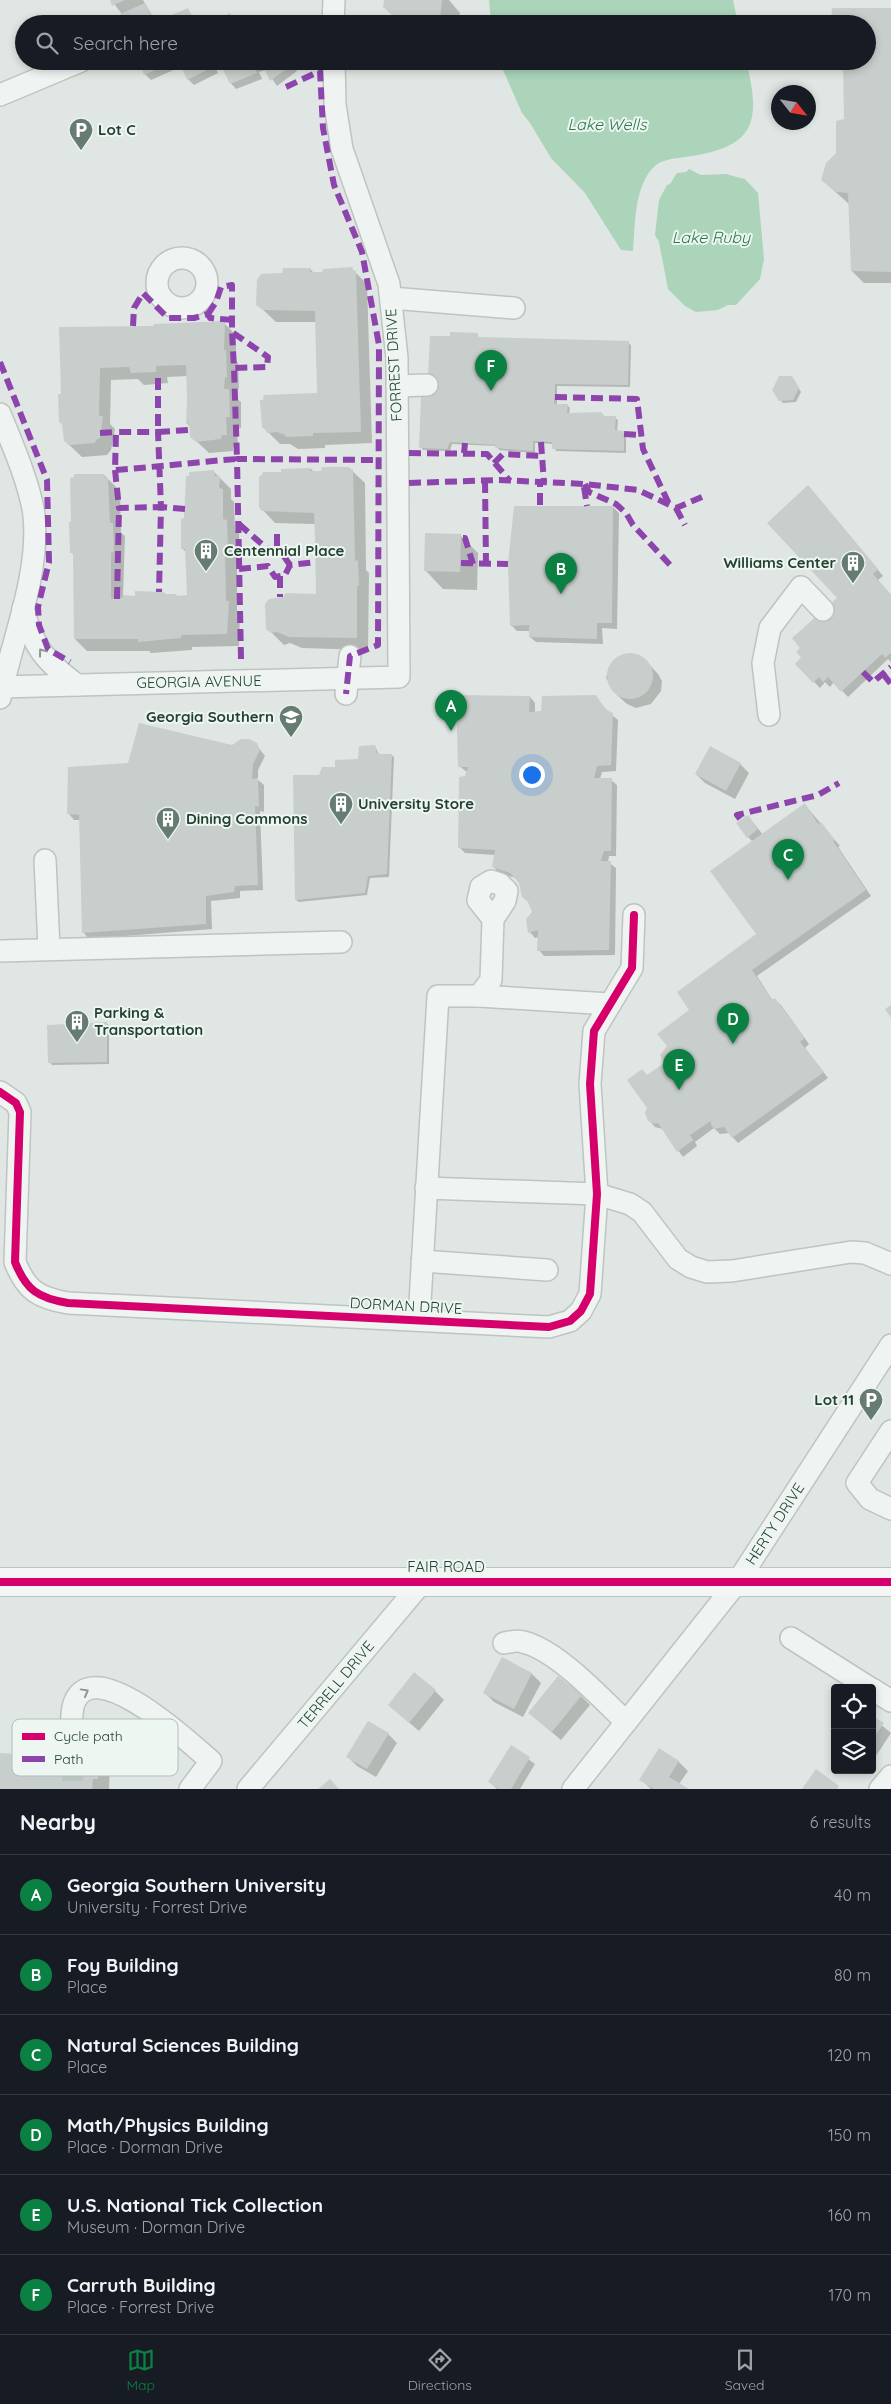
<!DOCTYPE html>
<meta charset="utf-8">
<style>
body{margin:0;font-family:Quicksand,sans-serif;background:#242831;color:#f1f3f6}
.controls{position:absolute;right:15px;bottom:15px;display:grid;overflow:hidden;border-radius:5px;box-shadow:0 2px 8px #0003}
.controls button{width:45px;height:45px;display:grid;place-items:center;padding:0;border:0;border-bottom:1px solid #363941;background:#171b24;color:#f1f3f6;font:25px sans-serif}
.compass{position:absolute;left:771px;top:85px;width:45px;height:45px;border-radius:50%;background:#171b24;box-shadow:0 2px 8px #0003;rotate:121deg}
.you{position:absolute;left:531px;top:774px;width:18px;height:18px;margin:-12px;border:4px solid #fff;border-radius:50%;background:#1a73e8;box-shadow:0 0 0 8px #1a73e833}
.badge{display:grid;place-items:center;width:32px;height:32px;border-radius:50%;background:#0b8043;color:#fff;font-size:16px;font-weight:700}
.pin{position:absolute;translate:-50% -41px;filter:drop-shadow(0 1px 2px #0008)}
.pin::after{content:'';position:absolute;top:26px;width:18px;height:15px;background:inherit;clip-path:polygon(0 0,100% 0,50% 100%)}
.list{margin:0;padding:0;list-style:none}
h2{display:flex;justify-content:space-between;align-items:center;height:65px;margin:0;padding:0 20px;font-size:21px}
h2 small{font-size:16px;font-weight:400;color:#9ea1a6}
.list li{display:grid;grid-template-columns:32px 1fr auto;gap:15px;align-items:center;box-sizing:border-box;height:80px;padding:0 20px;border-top:1px solid #363941}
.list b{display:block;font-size:19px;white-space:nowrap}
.list p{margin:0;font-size:16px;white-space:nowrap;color:#9ea1a6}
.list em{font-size:16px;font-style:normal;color:#9ea1a6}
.icon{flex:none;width:28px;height:28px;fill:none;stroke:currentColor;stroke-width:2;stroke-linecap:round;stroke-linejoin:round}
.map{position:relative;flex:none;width:891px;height:1789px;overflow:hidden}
.search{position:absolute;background:#171b24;box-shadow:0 2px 8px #0003;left:15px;right:15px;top:15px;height:55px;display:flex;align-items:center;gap:12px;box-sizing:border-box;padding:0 18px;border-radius:28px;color:#9ea1a6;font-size:19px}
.sheet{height:545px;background:#171b24}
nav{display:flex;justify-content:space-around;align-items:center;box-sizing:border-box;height:70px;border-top:1px solid #363941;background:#171b24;font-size:14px;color:#9ea1a6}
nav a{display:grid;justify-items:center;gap:2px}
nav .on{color:#0b8043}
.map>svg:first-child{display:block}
</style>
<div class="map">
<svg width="891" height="1789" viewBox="0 0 891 1789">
<rect width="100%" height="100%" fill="#e0e6e3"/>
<!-- water -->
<g fill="#abd4ba">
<polygon points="489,0 733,0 738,24 491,24"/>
<path d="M 499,61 L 746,61 C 763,126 752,148 685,157 C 672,159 660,159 651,170 C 634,191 635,226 633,251 L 621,250 L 585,193 L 551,158 L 530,123 L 522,113 Z"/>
<polygon points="689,169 701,175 726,174 740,178 745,179 758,193 764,259 760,279 736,305 728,305 718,310 696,312 685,306 668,289 659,242 655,235 659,200 667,185 670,184 677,173 686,172"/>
</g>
<!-- shadow -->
<g fill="#0003">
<polygon points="111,0 143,0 157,24 125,24 122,14"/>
<polygon points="385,0 449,0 460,13 458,24 402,24"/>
<polygon points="891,9 891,283 864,283 852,271 849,204 822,180 837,154 846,120 845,72 831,61 867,61"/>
<polygon points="188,10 197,24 165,24"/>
<polygon points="230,14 237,24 209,24"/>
<polygon points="140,61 176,61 174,62 176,69 151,80 145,74"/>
<polygon points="180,61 216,61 213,62 218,73 194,85 188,79"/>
<polygon points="221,61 293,61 297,71 277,86 266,70 259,72 262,79 236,89 231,83"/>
<polygon points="310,269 314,273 352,269 367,284 372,443 325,445 325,448 298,449 290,444 280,444 264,428 319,394 317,322 276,322 257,304 283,275"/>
<polygon points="224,323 236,335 236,361 238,363 239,389 237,388 236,398 241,402 241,428 237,429 238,447 233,447 233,451 209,453 191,436 190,427 187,423 188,376 167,377 168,383 144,385 138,379 111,380 110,424 115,429 111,450 107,455 82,457 65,441 59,395 154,327"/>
<polygon points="477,335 480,338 628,343 631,345 630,387 557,386 557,405 567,405 570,408 569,414 602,414 604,416 615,418 618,420 617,432 626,435 626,453 556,451 554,444 535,443 535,453 499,450 497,446 452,444 450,451 423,450 421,447 428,398 451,337"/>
<polygon points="794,380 801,392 796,402 783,403 780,400"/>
<polygon points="349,468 365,483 366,570 369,573 368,650 302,648 290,643 284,645 267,628 317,596 315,524 275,523 263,510 282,473 311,469 314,472"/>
<polygon points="214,472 231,489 231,499 234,502 235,529 239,533 240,560 237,560 237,611 240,614 239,646 192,647 192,650 151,653 149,651 87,651 75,639 74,555 71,552 72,523 104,475 120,491 121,533 125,536 123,597 178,598 188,596 186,552 183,549 185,519"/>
<polygon points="814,493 883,576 878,580 891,595 891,662 888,659 848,697 834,682 830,687 825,682 820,688 797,664 803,658 838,598"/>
<polygon points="613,507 619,513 617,629 602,628 603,644 536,642 530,637 530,631 517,631 511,625"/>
<polygon points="460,535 478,553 477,590 443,589 426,571"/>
<polygon points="632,655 643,658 658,674 662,681 661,691 651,704 636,708 627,704 617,695 606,678 609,667 615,661"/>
<polygon points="595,696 608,712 618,720 616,771 602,772 600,779 611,780 617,785 616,856 609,856 608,862 616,868 615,955 544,956 539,950 539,937 535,938 530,932 533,912 520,882 516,878 499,873 494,867 496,855 465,853 459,847 467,772 459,766 530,697 535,703 535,713"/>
<polygon points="256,744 265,756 258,770 258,780 264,785 264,812 260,811 263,890 240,891 240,898 211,901 212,929 89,939 84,933 80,820 74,820 69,814 129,764 232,746"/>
<polygon points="375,746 379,755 391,755 394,757 389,877 370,878 367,895 299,902 296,900 320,776 359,760"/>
<polygon points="710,748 740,764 749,773 735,799 705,783 696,774"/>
<polygon points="805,805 840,846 838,847 871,896 757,976 773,1001 775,1000 781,1005 809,1044 805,1048 828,1078 738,1143 729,1133 720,1134 714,1128 695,1142 697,1146 683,1157 663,1129 655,1127 649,1120 647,1076 667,1062 664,1060 691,1010 758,935 753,842 748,837 753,822 763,835"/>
<polygon points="106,1023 109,1025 109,1064 52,1065 50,1062"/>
<polygon points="502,1659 532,1674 541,1683 523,1717 494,1702 485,1693"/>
<polygon points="435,1691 444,1700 419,1731 389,1705"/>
<polygon points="581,1696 590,1705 561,1740 529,1713"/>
<polygon points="872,1717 891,1733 872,1762"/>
<polygon points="54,1725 57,1728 89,1731 104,1727 116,1739 116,1765 110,1765 109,1789 0,1789 0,1754 19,1755"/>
<polygon points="388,1734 397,1743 376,1777 357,1766 348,1757"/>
<polygon points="511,1747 535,1764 520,1789 497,1789 490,1782"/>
<polygon points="660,1750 679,1762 688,1771 679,1784 686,1789 651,1789 641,1779"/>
</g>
<!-- building -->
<g fill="#c8cecb">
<polygon points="110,0 125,0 112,6"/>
<polygon points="384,0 442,0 440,20 436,24 402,24 383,7"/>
<polygon points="145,3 155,24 123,24 120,14"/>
<polygon points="188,8 195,24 163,24 162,19"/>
<polygon points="832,8 891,8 891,272 851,271 848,193 836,192 821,180 826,163 836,153 836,121 844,119 843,61 867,61 867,24 831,24"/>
<polygon points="230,13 235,24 206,24"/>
<polygon points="274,18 276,24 259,24 259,23"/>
<polygon points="139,61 171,61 171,63 144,75"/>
<polygon points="179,61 211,61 213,67 187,80"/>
<polygon points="219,61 291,61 292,65 270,81 262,64 254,67 257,73 230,84"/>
<polygon points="353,267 352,270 356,271 361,432 313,433 313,436 285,437 285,435 277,432 267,433 265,428 262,428 260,400 263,400 264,395 317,393 315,311 263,310 256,305 257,280 261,274 282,273 283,268 311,268 310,272 322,272 323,269"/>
<polygon points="225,321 224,350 226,350 227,378 225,377 224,389 229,389 230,417 226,417 227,435 222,435 221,439 196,442 190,437 189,423 186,424 187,400 186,365 156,366 156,372 131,373 129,367 100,368 99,416 103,416 100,438 96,440 95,443 69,445 64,441 62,424 59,422 58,394 61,394 59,327 153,326 154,324"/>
<polygon points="450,332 478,333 478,337 629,341 628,385 555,384 554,404 568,404 567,413 602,412 603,416 616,416 615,430 624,431 624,451 552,449 552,442 533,441 533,451 495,448 496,445 450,442 447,449 419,448 421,397 427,397 430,336 450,336"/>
<polygon points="779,376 792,376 799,388 793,400 779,401 772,390"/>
<polygon points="322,467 349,467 349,470 353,469 355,561 358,560 359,586 357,585 357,638 289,637 277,632 271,633 266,629 265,604 269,599 283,597 286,593 316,594 315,538 314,513 262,511 259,507 259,477 262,475 263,472 281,472 281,469 311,468 310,471 321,471"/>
<polygon points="214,470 215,476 220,476 219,488 223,489 223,519 227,520 228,548 225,548 226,601 229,601 227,634 181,635 181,638 138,642 138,639 74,639 73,553 70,553 69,522 71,522 70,478 74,477 74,474 104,474 105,478 108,478 110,523 113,523 114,551 111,553 111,599 122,598 123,595 135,596 135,591 163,592 166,594 176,594 177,596 187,595 185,549 181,549 181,519 184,518 186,476 189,476 189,472"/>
<polygon points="808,485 878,569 873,574 891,595 891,653 885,658 882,654 841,692 828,677 823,682 819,677 813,683 795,664 801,657 796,652 800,648 792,638 837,598 767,523"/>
<polygon points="514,506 613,506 612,623 597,623 597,639 529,637 529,625 510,626 508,564"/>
<polygon points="425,533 461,534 460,572 424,571"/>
<circle cx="630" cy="676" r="23"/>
<polygon points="456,695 530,696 529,712 541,711 542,696 596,695 605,709 613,713 611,765 597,766 594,778 612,778 611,851 604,851 601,861 611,861 609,950 537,951 538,930 528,933 526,919 532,912 528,902 522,897 519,883 510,873 492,867 495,850 458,848 459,777 465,776 468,767 458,767"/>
<polygon points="139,723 232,745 241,739 249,739 257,743 260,750 253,764 252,779 258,778 259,807 255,806 258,885 235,886 234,892 206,896 206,924 82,933 79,815 67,814 68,767 128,763"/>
<polygon points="375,745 377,754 392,754 387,874 368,876 365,893 295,900 293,775 319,775 322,767 335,767 335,760 358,759 359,746"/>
<polygon points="710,746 741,763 726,791 695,774"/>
<polygon points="805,803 818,824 821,822 835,840 833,841 866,890 752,970 772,1000 775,998 805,1038 800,1042 824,1072 732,1138 724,1127 714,1129 711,1125 711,1121 690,1135 693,1140 677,1152 658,1123 655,1124 648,1121 645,1113 647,1108 627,1080 642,1069 647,1075 667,1061 663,1061 660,1055 667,1046 657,1034 689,1010 677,992 756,934 710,871"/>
<polygon points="748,815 758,829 747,838 736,823"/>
<polygon points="891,1005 891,1018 885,1009"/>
<polygon points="107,1022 107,1062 48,1063 47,1025"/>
<polygon points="502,1657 532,1673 514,1709 483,1693"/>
<polygon points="414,1672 436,1690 409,1723 388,1705"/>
<polygon points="558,1676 582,1695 552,1732 528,1713"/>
<polygon points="872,1716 884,1723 872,1740"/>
<polygon points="368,1721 389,1733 367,1769 346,1757"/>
<polygon points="34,1722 54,1724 54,1727 88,1729 90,1725 105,1726 104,1754 98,1754 98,1779 93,1779 92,1789 0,1789 0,1753 18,1754 21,1723"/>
<polygon points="511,1745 530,1757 511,1789 499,1789 488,1782"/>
<polygon points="659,1748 679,1761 669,1777 689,1789 654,1789 639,1780"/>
<polygon points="816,1769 839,1786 837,1789 802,1789"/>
<polygon points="330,1779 339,1789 318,1789"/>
</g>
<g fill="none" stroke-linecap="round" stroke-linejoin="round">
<!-- minor-tunnel -->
<polyline stroke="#bbc5c0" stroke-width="21" stroke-dasharray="21 11" stroke-linecap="butt" points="71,1728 73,1789"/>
<defs>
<g id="minor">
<polyline points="333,24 334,0"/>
<polyline points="0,95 81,61"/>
<circle cx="182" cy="283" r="25"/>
<polyline points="391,298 514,308"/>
<polyline points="397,386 427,385"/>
<path d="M 0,414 C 12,443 30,485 34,515 C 40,575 12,640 0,698"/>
<path d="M 23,608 C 33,647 45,661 77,685"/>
<polyline points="0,687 399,677 397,358 389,284 342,149 335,105 334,61"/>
<polyline points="346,694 350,656"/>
<polyline points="769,715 763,663 770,628 801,587 823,610"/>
<polyline points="45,860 49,948"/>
<polyline points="0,951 341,942"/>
<polyline points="479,996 491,980 493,919 505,901 507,891 500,884 491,881 481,887 478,900 493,919"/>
<path d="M 0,1092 L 16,1103 L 20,1112 L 15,1262 C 26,1290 38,1298 68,1303 L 549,1327 L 570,1321 L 581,1311 L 590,1294 L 597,1194 L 590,1084 L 594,1031 L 632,968 L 634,915"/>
<polyline points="426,1188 597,1194 630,1204 642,1212 678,1259 691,1267 707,1272 732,1271 851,1252 865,1253 891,1264"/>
<polyline points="422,1261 547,1270"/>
<polyline points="419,1319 438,996 479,996 610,1004"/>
<polyline points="891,1431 857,1483 870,1499 891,1509"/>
<polyline points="791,1638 870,1688"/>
<path d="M 504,1643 C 510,1642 518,1640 523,1642 C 557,1650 601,1698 626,1722"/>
<polyline points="872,1689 891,1701"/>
<path d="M 71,1728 C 72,1720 71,1709 75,1701 C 96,1654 192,1745 211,1761 L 190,1789"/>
<polyline points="248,1789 423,1581"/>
<polyline points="573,1789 738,1581 891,1345"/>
<polyline points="880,1789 891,1776"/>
</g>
<polyline id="major" points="0,1582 891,1582"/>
</defs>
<!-- minor casing -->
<use href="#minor" stroke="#bec4c1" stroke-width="24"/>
<!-- major casing -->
<use href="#major" stroke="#bcc4c0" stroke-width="30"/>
<!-- minor -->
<use href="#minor" stroke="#eff3f1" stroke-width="21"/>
<!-- major -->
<use href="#major" stroke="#f4f6f5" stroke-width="28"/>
<!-- quiet -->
<g stroke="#8e44ad" stroke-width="6" stroke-dasharray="12 6" stroke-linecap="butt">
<polyline points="286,87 320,71 323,128 334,185 362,252 379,345 378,645 350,656 346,694"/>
<polyline points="208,314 216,302 221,287 232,285 232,332 268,357 267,367 234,368 232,332"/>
<polyline points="133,326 134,308 143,293 168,318 194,318 208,314 210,318 233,320"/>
<polyline points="0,362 47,480 49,562 38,607 39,625 48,649 70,662"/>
<polyline points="158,378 158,432 189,430"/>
<polyline points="555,397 637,399 643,449 670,506"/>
<polyline points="100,433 116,432"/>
<polyline points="624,434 641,435"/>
<polyline points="541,442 544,483"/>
<polyline points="409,453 487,454 510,481"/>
<polyline points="464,453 465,443"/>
<polyline points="494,463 503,454 542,456"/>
<polyline points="115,470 119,508 161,507 159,592"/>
<polyline points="485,481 486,564"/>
<polyline points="409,483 499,480 585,484 638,490 676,508 702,497"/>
<polyline points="585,484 589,492 616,504 626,513 633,525 672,567"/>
<polyline points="584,487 587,506"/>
<polyline points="540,505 540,482"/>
<polyline points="676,508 685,525"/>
<path d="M 185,509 L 161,507 L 158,432 L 116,432 L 115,470 C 156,467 197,462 237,459 L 234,368"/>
<polyline points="239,524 272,553 283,555 290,565"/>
<polyline points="277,534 277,548 283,555"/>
<polyline points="463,538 465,538 473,564"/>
<polyline points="461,563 508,564"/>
<polyline points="239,569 268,566 275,577 285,575 290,565 316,562"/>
<polyline points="280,576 280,597"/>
<polyline points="117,599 119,508"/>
<polyline points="241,659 237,459 377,460"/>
<polyline points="863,672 873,682 891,667"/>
<polyline points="883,674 891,684"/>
<polyline points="740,819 737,815 818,795 839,783"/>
</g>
<defs>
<g id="cycleway">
<path d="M 0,1092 L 16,1103 L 20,1112 L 15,1262 C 26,1290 38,1298 68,1303 L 549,1327 L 570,1321 L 581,1311 L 590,1294 L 597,1194 L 590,1084 L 594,1031 L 632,968 L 634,915"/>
<polyline points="0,1582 891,1582"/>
</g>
</defs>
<!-- cycleway casing -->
<use href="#cycleway" stroke="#edf6f1" stroke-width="11"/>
<!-- cycleway -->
<use href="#cycleway" stroke="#d6006c" stroke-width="8"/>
</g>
<!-- one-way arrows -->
<defs><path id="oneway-chevron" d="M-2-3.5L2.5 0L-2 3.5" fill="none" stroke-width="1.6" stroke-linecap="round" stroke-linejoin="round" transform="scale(1.25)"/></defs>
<g stroke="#8a9a92">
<use href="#oneway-chevron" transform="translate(42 652) rotate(-127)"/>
<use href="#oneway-chevron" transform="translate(85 1692) rotate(-29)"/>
</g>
<!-- icons -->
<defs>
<symbol id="parking-pin" viewBox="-11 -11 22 30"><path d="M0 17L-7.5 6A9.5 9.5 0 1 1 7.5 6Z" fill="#667b71" stroke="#edf6f1"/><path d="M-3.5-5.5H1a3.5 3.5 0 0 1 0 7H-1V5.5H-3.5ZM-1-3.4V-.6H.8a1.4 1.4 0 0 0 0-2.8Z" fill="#fff"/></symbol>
<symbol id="building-pin" viewBox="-11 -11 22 30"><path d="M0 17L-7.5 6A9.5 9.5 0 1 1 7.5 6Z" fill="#667b71" stroke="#edf6f1"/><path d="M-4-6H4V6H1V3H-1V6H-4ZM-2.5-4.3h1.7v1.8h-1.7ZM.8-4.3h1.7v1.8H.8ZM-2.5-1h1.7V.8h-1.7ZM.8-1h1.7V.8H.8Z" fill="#fff"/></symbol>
<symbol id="university-pin" viewBox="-11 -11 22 30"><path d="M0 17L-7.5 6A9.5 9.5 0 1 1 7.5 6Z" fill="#667b71" stroke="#edf6f1"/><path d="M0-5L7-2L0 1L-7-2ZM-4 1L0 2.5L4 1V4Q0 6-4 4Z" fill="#fff"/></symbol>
</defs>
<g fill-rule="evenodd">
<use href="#parking-pin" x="67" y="116" width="28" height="38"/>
<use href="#building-pin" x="192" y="537" width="28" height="38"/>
<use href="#building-pin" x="839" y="549" width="28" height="38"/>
<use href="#university-pin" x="277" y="703" width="28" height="38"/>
<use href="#building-pin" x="327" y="790" width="28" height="38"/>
<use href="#building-pin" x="154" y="805" width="28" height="38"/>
<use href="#building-pin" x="63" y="1008" width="28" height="38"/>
<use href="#parking-pin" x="857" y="1386" width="28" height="38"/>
</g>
<g text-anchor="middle" stroke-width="4" stroke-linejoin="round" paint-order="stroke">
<!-- poi labels -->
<g font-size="15" font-weight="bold" fill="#254133" stroke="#edf6f1" text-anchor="start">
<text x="98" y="135">Lot C</text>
<text x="224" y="556">Centennial Place</text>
<text x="836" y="568" text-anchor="end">Williams Center</text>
<text x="274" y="722" text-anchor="end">Georgia Southern</text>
<text x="358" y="809">University Store</text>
<text x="186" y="824">Dining Commons</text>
<text x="94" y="1018">Parking &amp;<tspan x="94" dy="17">Transportation</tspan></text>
<text x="854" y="1405" text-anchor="end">Lot 11</text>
</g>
<!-- street labels -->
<g font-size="15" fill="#254133" stroke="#edf6f1">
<text transform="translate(394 365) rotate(-93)" y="5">FORREST DRIVE</text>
<text transform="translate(199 682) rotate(-1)" y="5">GEORGIA AVENUE</text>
<text transform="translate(406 1306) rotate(3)" y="5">DORMAN DRIVE</text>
<text transform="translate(775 1524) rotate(-57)" y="5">HERTY DRIVE</text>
<text x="446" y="1572">FAIR ROAD</text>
<text transform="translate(336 1685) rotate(-50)" y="5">TERRELL DRIVE</text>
</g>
<!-- water labels -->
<g font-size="16" font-style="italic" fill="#2b794b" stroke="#edf6f1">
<text x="607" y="130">Lake Wells</text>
<text x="711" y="243">Lake Ruby</text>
</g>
</g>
<!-- legend -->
<rect x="12" y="1719" width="166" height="57" rx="8" fill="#edf6f1" stroke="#b1c0b8" stroke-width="1"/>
<rect x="22" y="1733" width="23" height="7" fill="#d6006c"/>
<rect x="22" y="1756" width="23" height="6" fill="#8e44ad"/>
<g font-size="14" fill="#254133">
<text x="54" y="1741">Cycle path</text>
<text x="54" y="1764">Path</text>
</g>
</svg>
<div class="controls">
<button><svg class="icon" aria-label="locate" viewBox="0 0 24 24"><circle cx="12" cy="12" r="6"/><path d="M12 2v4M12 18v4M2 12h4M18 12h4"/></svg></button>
<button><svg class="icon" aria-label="layers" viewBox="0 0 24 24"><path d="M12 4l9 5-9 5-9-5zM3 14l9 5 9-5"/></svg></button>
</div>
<svg class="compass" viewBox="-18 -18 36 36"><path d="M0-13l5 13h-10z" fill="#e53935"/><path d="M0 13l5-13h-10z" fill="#9ea1a6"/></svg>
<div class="you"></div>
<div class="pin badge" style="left:451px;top:731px">A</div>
<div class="pin badge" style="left:561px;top:594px">B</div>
<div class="pin badge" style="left:788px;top:880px">C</div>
<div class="pin badge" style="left:733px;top:1044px">D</div>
<div class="pin badge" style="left:679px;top:1090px">E</div>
<div class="pin badge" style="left:491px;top:391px">F</div>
<div class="search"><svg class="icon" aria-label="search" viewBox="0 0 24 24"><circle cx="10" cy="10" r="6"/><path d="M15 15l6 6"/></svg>Search here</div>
</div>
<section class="sheet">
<h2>Nearby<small>6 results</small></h2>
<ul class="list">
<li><span class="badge">A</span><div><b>Georgia Southern University</b><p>University · Forrest Drive</p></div><em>40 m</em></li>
<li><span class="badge">B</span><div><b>Foy Building</b><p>Place</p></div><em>80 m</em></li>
<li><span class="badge">C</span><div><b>Natural Sciences Building</b><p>Place</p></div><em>120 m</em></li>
<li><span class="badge">D</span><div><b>Math/Physics Building</b><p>Place · Dorman Drive</p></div><em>150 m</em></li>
<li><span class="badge">E</span><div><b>U.S. National Tick Collection</b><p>Museum · Dorman Drive</p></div><em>160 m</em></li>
<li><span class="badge">F</span><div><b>Carruth Building</b><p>Place · Forrest Drive</p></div><em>170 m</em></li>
</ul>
</section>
<nav>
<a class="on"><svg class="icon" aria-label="map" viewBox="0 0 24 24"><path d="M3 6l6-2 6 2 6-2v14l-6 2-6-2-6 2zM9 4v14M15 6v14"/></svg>Map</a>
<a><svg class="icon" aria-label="directions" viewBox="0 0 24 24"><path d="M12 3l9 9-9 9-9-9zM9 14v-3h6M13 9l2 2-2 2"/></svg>Directions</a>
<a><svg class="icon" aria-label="saved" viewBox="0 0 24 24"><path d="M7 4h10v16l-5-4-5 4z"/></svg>Saved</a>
</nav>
